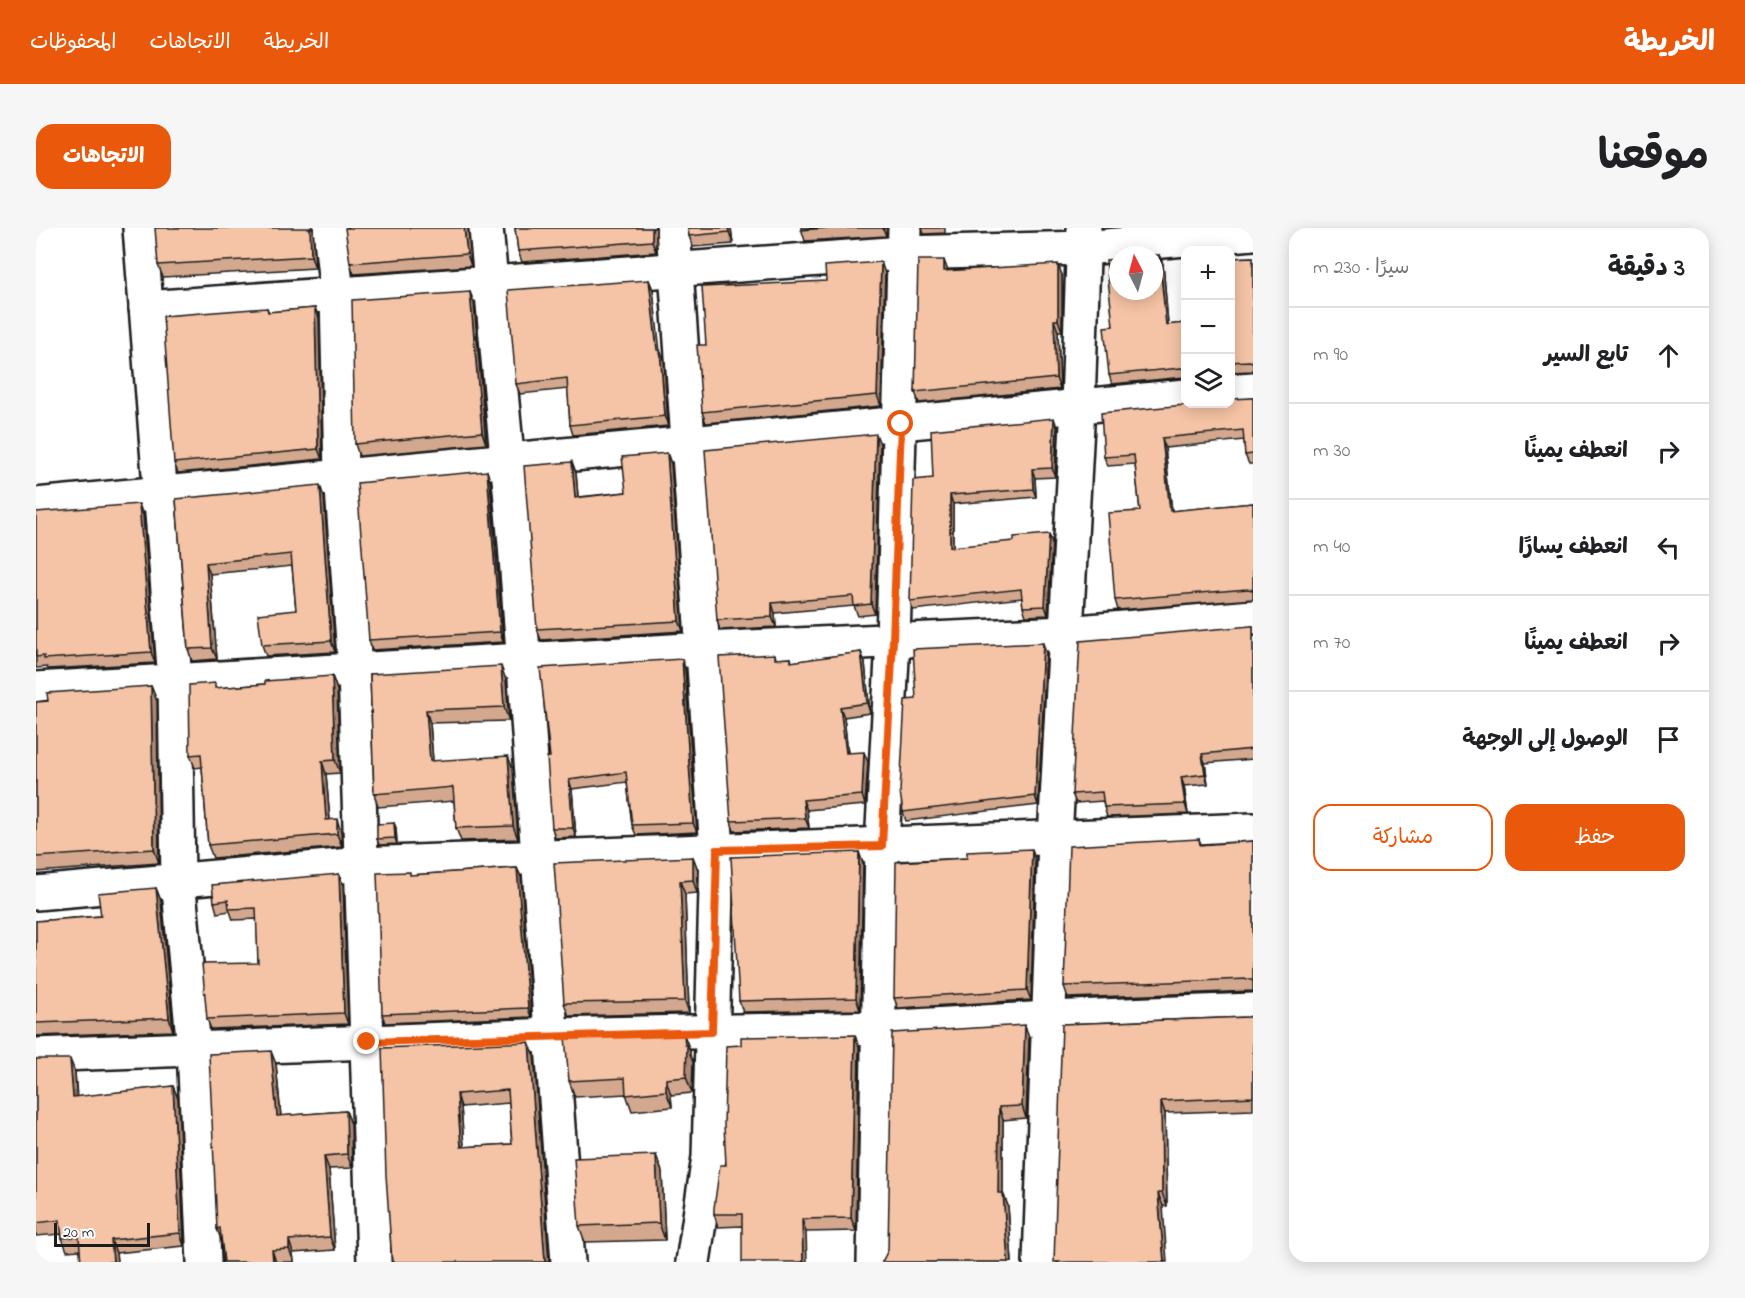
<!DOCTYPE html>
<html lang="ar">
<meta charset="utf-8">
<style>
body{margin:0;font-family:"Indie Flower","Playpen Sans Arabic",sans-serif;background:#f6f6f6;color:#202124;direction:rtl}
.controls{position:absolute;right:18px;top:18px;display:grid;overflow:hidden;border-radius:12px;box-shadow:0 3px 15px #0003}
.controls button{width:54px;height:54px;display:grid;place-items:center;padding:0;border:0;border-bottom:2px solid #e0e0e0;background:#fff;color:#202124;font:30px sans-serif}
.compass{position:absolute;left:1073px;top:18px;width:54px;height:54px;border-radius:50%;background:#fff;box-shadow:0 3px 15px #0003;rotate:354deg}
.scale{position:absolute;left:18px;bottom:15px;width:96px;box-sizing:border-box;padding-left:6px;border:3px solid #1c1c1c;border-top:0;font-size:16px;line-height:21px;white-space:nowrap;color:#1c1c1c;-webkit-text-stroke:4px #fff;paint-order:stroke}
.stop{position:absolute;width:18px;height:18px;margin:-14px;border:4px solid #ea580c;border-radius:50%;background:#fff}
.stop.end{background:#ea580c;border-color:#fff;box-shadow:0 2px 6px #0008}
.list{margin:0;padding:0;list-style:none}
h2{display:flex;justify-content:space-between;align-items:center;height:78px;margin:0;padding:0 24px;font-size:26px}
h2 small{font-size:20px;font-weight:400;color:#757577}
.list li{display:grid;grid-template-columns:39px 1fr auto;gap:18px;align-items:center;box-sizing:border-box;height:96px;padding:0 24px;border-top:2px solid #e0e0e0}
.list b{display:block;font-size:22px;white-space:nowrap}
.list em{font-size:20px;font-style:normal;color:#757577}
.actions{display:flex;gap:12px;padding:18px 24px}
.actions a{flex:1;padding:14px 0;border:2px solid #ea580c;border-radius:18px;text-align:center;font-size:21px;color:#ea580c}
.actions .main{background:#ea580c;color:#fff}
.icon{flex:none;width:33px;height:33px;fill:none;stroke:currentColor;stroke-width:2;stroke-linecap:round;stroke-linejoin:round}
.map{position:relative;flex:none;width:1217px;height:1034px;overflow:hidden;direction:ltr;border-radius:18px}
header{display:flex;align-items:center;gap:36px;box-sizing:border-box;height:84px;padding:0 30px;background:#ea580c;color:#fff}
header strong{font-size:28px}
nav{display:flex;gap:33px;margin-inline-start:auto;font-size:21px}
.intro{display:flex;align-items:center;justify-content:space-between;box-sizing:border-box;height:144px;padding:0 36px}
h1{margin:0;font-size:42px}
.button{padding:15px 27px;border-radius:18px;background:#ea580c;color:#fff;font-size:21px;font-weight:700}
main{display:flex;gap:36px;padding:0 36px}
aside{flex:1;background:#fff;border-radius:18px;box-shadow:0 3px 15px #0003}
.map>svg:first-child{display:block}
</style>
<header>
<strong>الخريطة</strong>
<nav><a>الخريطة</a><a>الاتجاهات</a><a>المحفوظات</a></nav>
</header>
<div class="intro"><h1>موقعنا</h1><a class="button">الاتجاهات</a></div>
<main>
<aside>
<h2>3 دقيقة<small>سيرًا · 230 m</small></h2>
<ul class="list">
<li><svg class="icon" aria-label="ahead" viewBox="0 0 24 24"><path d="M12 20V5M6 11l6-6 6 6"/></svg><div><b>تابع السير</b></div><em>90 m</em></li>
<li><svg class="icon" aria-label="right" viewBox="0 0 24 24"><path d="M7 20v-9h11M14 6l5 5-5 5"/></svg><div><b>انعطف يمينًا</b></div><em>30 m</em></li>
<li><svg class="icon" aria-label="left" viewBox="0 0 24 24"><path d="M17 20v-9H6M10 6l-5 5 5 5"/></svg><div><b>انعطف يسارًا</b></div><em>40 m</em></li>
<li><svg class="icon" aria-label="right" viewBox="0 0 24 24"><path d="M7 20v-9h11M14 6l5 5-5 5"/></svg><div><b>انعطف يمينًا</b></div><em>70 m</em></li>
<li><svg class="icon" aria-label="arrive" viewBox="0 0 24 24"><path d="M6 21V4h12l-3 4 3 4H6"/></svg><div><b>الوصول إلى الوجهة</b></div></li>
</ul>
<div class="actions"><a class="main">حفظ</a><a>مشاركة</a></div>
</aside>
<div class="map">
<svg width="1217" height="1034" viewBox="0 0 1217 1034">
<rect width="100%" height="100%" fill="#fff"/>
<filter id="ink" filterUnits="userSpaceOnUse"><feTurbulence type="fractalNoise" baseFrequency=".0167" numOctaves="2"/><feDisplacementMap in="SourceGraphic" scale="12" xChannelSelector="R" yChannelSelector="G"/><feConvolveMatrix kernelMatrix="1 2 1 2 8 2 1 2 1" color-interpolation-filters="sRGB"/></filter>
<g filter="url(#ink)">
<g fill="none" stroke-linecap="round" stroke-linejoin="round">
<defs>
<g id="minor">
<polyline points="104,0 139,453 142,651 158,821 168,1034"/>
<polyline points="294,0 301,67 305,247 319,442 338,1034"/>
<polyline points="450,0 479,316 532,1034"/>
<polyline points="637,0 681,622 673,929 657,1034"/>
<polyline points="110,80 868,25 1048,20 1217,5"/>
<polyline points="1194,163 1217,161"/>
<polyline points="0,277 1150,168"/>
<polyline points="0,461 668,421 1030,405 1217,389"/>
<polyline points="0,665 326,636 1217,602"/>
<polyline points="0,827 516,807 844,800 1013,790 1217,782"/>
<polyline points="838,1034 846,618 857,412 869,0"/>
<polyline points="1004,1034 1019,611 1042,178 1048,0"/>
</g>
</defs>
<!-- minor casing -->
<use href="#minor" stroke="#1c1c1c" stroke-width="38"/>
<!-- minor -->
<use href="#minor" stroke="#fff" stroke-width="33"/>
</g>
<!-- wall -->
<g fill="#d3a88e" stroke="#1c1c1c" stroke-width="1.5" fill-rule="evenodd">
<polygon points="277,0 279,40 127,49 122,37"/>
<polygon points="432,0 435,38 318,46 314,35"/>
<polygon points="479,0 620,0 620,24 486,34 482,23"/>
<polygon points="652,0 695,0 697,16 657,19 653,8"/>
<polygon points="765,0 851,0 850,8 769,13"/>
<polygon points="886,0 909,0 909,5 888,6"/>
<polygon points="1123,27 1127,36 1132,97 1149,95 1149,149 1076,156 1073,147 1077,98"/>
<polygon points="1217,29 1217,143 1194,144 1194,30"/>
<polygon points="912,43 1026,47 1026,103 1022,103 1024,161 883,175 879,164"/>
<polygon points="849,45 845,178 670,195 666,184 670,117 790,53"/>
<polygon points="613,52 617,62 623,122 628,132 632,198 537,207 534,197 532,161 484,166 480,156"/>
<polygon points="434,64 438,75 450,216 323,228 319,216"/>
<polygon points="231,80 233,84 279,80 283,90 286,231 142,245 138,235"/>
<polygon points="1217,170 1217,236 1213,236 1209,227 1208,212 1129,220 1136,283 1217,275 1217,371 1082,382 1079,372 1104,283 1099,236 1072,238 1068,229 1149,177"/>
<polygon points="1021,199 1019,249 999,250 1000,269 917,276 917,319 1016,314 1012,387 990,388 987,379 986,370 877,382 874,373 897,250"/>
<polygon points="844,216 839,386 822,388 818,378 739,385 740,399 684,402 681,392"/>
<polygon points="631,225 635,236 647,403 505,412 501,401 536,234 540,245 542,269 590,264"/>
<polygon points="451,243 454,253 467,414 336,422 333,412"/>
<polygon points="288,269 299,424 230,428 226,417 260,382 256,338 174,346 181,431 156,433 152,421 140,271"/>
<polygon points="0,284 107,287 119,435 12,441 11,439 0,440"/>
<polygon points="1215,398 1217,398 1217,531 1169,535 1172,556 1148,558 1152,586 1071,589 1068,579 1067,573 1040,575 1036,566"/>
<polygon points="825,424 829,435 834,485 808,489 812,525 832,534 829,577 771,582 773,600 698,603 695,593 739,426 740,431 755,430 756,434"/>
<polygon points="1010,425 1002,577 870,593 867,584"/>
<polygon points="646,431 649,441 661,604 600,607 596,597 591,554 536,561 540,609 519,610 516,600 514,529"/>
<polygon points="334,446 470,452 473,493 394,495 397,533 477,541 482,611 425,613 420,600 418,573 342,579 338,566"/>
<polygon points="296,448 301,462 304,545 290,546 294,592 305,604 306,619 177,630 172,617 166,539 159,540 154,527 180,460 229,456"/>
<polygon points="115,458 121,473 123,635 0,644 0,474"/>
<polygon points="358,595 360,600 361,616 343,617 341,611"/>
<polygon points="1163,611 1165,616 1217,613 1217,763 1032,770 1028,758"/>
<polygon points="823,624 827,636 824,782 707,784 703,773"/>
<polygon points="657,629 662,642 661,665 649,666 653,785 533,788 528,775"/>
<polygon points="999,632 995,772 862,780 858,770"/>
<polygon points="481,640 485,649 495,789 349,795 346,786 375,647"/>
<polygon points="303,646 307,657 312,796 175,801 171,791 222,735 221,691 197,692 194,683 181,685 178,674"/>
<polygon points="120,660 125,673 137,803 0,808 0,693 65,688"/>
<polygon points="1217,787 1217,882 1129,885 1131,978 1127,978 1026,796 1213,789"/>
<polygon points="648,807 654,823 654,827 657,834 656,865 635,867 636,879 596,883 590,866 539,869 533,853"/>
<polygon points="993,810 990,890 967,892 967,965 972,978 976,1034 846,1034"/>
<polygon points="823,819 820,1003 770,1004 706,998 682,999 678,986 690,937"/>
<path d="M 346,820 L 498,826 L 513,1034 ZM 473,875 L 476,916 L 428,919 L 425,879 Z"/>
<polygon points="0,831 39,844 41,869 137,858 142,871 148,1018 80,1025 81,1034 45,1034 44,1022 31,1023 26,1010 25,1006 0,1008"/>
<polygon points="240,836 245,888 310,883 315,896 316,940 293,941 299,1022 257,1025 258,1034 188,1034 186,1014 181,1001"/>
<polygon points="620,927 626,944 629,1012 549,1014 543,998"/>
</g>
<!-- shaded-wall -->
<g fill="#ac8874" stroke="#1c1c1c" stroke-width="1.5">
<polygon points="274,0 277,0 279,40 275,28"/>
<polygon points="428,0 432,0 435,38 431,26"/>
<polygon points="616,0 620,0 620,24 616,13"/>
<polygon points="692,0 695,0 697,16 693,4"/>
<polygon points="847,0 851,0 850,8"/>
<polygon points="1123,27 1127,36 1133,107 1130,97"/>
<polygon points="908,32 912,43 908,43"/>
<polygon points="845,34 849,45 845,178 841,167"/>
<polygon points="1022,36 1026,47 1026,103 1022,92"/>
<polygon points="613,52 617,62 625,132 621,122"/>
<polygon points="434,64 438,75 450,216 446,204"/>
<polygon points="279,80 283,90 286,231 282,221"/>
<polygon points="1018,92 1022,103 1024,161 1020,150"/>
<polygon points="624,122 628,132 632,198 629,188"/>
<polygon points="1018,190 1021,199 1019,249 1016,240"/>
<polygon points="840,206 844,216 839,386 835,376"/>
<polygon points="1126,210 1129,220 1137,292 1134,283"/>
<polygon points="631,225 635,236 647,403 643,393"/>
<polygon points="536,234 540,245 543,280 539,270"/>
<polygon points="996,241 999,250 1000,269 997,261"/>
<polygon points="451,243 454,253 467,414 464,404"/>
<polygon points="284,257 288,269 299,424 295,413"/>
<polygon points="914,267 917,276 917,328 914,319"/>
<polygon points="103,276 107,287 119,435 115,424"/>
<polygon points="1013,306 1016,314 1012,387 1009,378"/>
<polygon points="170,335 174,346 181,431 176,420"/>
<polygon points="736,375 739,385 740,399 736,389"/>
<polygon points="1007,415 1010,425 1002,577 999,568"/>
<polygon points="825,424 829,435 834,485 831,475"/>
<polygon points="646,431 649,441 661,604 657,595"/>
<polygon points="465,438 470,452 473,493 468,479"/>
<polygon points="296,448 301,462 304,545 299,532"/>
<polygon points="115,458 121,473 123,635 118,621"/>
<polygon points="804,479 808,489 813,536 810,525"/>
<polygon points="390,482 394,495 398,546 394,533"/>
<polygon points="828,524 832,534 829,577 826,567"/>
<polygon points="1166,526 1169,535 1172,556 1169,546"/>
<polygon points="472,528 477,541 482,611 477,598"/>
<polygon points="286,533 290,546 295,605 290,592"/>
<polygon points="1145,549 1148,558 1152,586 1149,576"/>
<polygon points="533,552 536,561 540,609 537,600"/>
<polygon points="767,572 771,582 773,600 769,590"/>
<polygon points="301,591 305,604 306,619 301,606"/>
<polygon points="358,595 360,600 361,616 359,610"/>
<polygon points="996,621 999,632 995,772 991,762"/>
<polygon points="823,624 827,636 824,782 820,770"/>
<polygon points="657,629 662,642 661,665 657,652"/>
<polygon points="481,640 485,649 495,789 492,780"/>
<polygon points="303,646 307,657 312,796 308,785"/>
<polygon points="644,653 649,666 653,785 649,773"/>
<polygon points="120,660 125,673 137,803 133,790"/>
<polygon points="989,797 993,810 990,890 986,878"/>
<polygon points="648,807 654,823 654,827 657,834 656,865 650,849"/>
<polygon points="819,807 823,819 820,1003 815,990"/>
<polygon points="493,814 498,826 513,1034 509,1034"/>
<polygon points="235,823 240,836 246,901 241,888"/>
<polygon points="34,831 39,844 41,882 37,869"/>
<polygon points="630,851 635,867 636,879 630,863"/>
<polygon points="137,858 142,871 148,1018 144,1005"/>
<polygon points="421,866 425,879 429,932 425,919"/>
<polygon points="1125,873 1129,885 1131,978 1126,965"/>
<polygon points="963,879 967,892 967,978 962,965"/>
<polygon points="310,883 315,896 316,940 311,926"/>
<polygon points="620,927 626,944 629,1012 623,995"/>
<polygon points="288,928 293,941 299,1022 294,1009"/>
<polygon points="967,965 972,978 976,1034 972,1034"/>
<polygon points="1122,965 1127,978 1131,1034 1128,1034"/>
<polygon points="766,991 770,1004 771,1034 767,1034"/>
<polygon points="75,1012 80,1025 81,1034 77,1034"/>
<polygon points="253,1012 257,1025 258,1034 253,1021"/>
<polygon points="236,1022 240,1034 237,1034"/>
</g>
<!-- building -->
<g fill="#f5c3a5" stroke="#1c1c1c" stroke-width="1.5" fill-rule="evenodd">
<polygon points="119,0 274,0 275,28 122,37"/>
<polygon points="309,0 428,0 431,26 314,35"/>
<polygon points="479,0 616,0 616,13 482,23"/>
<polygon points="652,0 692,0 693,4 653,8"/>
<polygon points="765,0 793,0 765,2"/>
<polygon points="1118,27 1123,27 1130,97 1149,95 1149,141 1145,140 1073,147 1068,99 1077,98 1070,32 1082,31 1082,63 1118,63"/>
<polygon points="1217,29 1217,134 1213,133 1194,134 1194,30"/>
<polygon points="882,32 908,32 908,43 1022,36 1022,92 1018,92 1020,150 879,164"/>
<polygon points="845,34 841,167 666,184 661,117 670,117 666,59 790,53 789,38"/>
<polygon points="613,52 621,122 624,122 629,188 534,197 531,150 480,156 472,62"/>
<polygon points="434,64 446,204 319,216 316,72"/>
<polygon points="231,80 232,84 279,80 282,221 138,235 127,88"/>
<polygon points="1216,170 1217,170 1217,226 1209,227 1207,202 1126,210 1134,283 1217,275 1217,362 1212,361 1079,372 1072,285 1104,283 1098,227 1068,229 1065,185 1149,177 1153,176 1194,176 1194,171"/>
<polygon points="1018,190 1016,240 996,241 997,261 914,267 914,319 978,313 978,309 1013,306 1009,378 987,379 985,361 874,373 877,252 897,250 895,202"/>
<polygon points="840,206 835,376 818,378 817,368 736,375 736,389 681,392 669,222"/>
<polygon points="631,225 643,393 501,401 488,238 536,234 539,270 590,264 586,229"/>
<polygon points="451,243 464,404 333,412 321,255"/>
<polygon points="284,257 295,413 226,417 222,386 260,382 255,326 170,335 176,420 152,421 140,271"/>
<polygon points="103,276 115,424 8,431 8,428 0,429 0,284"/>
<polygon points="1215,398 1217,398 1217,521 1166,526 1169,546 1145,549 1149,576 1068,579 1066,564 1036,566 1044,413"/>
<polygon points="1007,415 999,568 867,584 864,564 869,472 880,471 877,421"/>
<polygon points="825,424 831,475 804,479 810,525 828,524 826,567 767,572 769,590 695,593 683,429 739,426 739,431 755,430 755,434"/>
<polygon points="646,431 657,595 596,597 590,544 533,552 537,600 516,600 511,529 514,529 504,440"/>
<polygon points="465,438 468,479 390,482 394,533 472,528 477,598 420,600 417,559 338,566 334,446"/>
<polygon points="296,448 299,532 286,533 290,592 301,591 301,606 172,617 165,526 154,527 153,457 179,455 179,460 229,456 229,453"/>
<polygon points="115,458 118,621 0,629 0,474 12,473 11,465"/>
<polygon points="358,595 359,610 341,611 341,596"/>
<polygon points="1163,611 1164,617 1217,613 1217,753 1212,751 1028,758 1033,618"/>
<polygon points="996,621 991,762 858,770 860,634 931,630 931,624"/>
<polygon points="823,624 820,770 703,773 695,629"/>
<polygon points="657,629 657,652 644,653 649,773 528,775 518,635"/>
<polygon points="481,640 492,780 346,786 341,645 374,644 374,647"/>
<polygon points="303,646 308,785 171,791 166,736 222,735 220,680 193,681 192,672 178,674 176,657"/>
<polygon points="120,660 133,790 0,795 0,693 65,688 62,665"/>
<polygon points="1217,787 1217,869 1125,873 1126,965 1122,965 1128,1034 1018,1034 1026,796 1213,789"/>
<polygon points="989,797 986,878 963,879 962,965 967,965 972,1034 846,1034 852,1022 856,805"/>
<polygon points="648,807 649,817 651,817 650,849 630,851 630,863 590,867 589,850 533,853 529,809"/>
<polygon points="819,807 815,990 766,991 767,1034 706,1034 706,986 678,986 678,980 684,937 690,937 688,897 690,818 705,817 705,809"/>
<path d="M 493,814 L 509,1034 L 356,1034 L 350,947 L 346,820 ZM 472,862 L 476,916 L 425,919 L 421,866 Z"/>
<polygon points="235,823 241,888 310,883 311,926 288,928 294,1009 253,1012 253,1021 236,1022 237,1034 188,1034 184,1000 181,1001 173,826"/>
<polygon points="0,831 34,831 37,869 137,858 144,1005 75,1012 77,1034 45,1034 43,1009 26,1010 24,992 0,995"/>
<polygon points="620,927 623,995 543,998 538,930"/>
</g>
</g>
<g fill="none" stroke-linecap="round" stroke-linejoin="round" filter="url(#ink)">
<!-- route -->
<polyline stroke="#ea580c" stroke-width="8" points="331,814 676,804 681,622 846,618 857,412 865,196"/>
</g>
</svg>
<div class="controls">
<button>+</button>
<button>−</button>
<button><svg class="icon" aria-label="layers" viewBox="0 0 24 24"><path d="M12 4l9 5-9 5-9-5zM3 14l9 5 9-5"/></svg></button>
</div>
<svg class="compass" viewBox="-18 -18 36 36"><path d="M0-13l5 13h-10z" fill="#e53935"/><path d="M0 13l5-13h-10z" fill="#757577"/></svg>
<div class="scale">20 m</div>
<div class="stop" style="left:865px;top:196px"></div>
<div class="stop end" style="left:331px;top:814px"></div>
</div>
</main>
